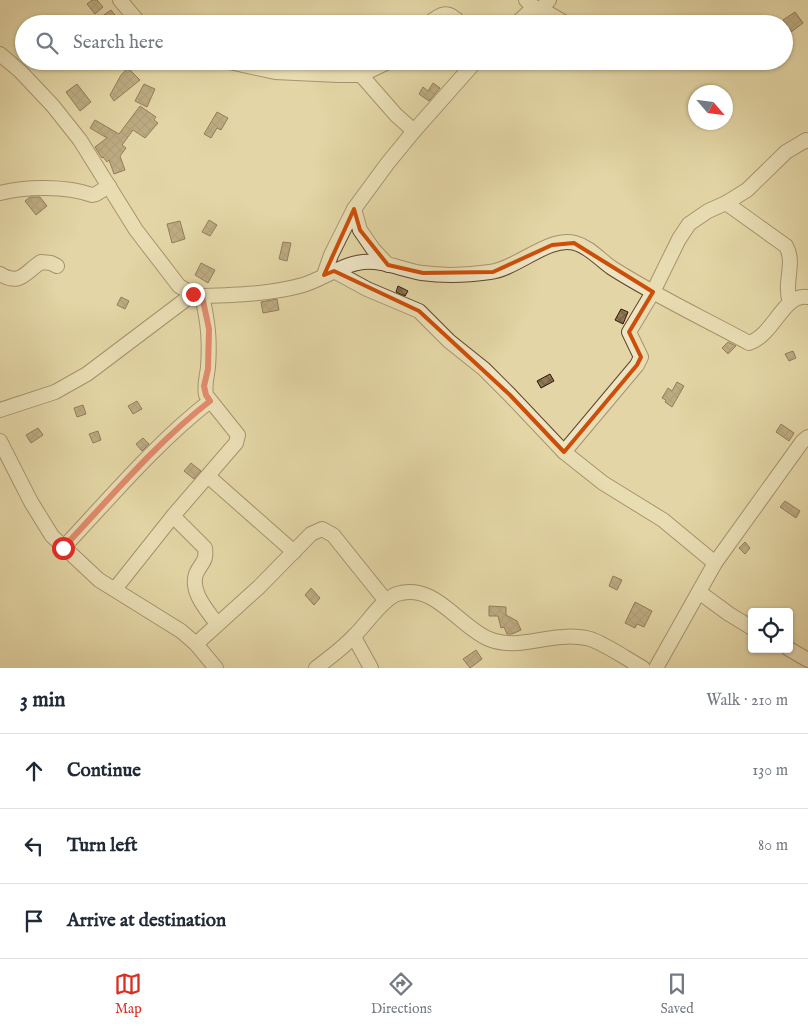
<!DOCTYPE html>
<meta charset="utf-8">
<style>
body{margin:0;font-family:"IM FELL English",serif;background:#f2f2f3;color:#1f2937}
.controls{position:absolute;right:15px;bottom:15px;display:grid;overflow:hidden;border-radius:5px;box-shadow:0 1px 4px #0004}
.controls button{width:45px;height:45px;display:grid;place-items:center;padding:0;border:0;border-bottom:1px solid #e0e1e3;background:#fff;color:#1f2937;font:25px sans-serif}
.compass{position:absolute;left:688px;top:85px;width:45px;height:45px;border-radius:50%;background:#fff;box-shadow:0 1px 4px #0004;rotate:118deg}
.stop{position:absolute;width:15px;height:15px;margin:-11px;border:4px solid #d93025;border-radius:50%;background:#fff}
.stop.end{background:#d93025;border-color:#fff;box-shadow:0 1px 5px #0008}
.list{margin:0;padding:0;list-style:none}
h2{display:flex;justify-content:space-between;align-items:center;height:65px;margin:0;padding:0 20px;font-size:21px}
h2 small{font-size:16px;font-weight:400;color:#747a83}
.list li{display:grid;grid-template-columns:32px 1fr auto;gap:15px;align-items:center;box-sizing:border-box;height:75px;padding:0 20px;border-top:1px solid #e0e1e3}
.list b{display:block;font-size:19px;white-space:nowrap}
.list em{font-size:16px;font-style:normal;color:#747a83}
.icon{flex:none;width:28px;height:28px;fill:none;stroke:currentColor;stroke-width:2;stroke-linecap:round;stroke-linejoin:round}
.map{position:relative;flex:none;width:808px;height:668px;overflow:hidden}
.search{position:absolute;background:#fff;box-shadow:0 1px 4px #0004;left:15px;right:15px;top:15px;height:55px;display:flex;align-items:center;gap:12px;box-sizing:border-box;padding:0 18px;border-radius:28px;color:#747a83;font-size:19px}
.sheet{height:290px;background:#fff}
nav{display:flex;justify-content:space-around;align-items:center;box-sizing:border-box;height:70px;border-top:1px solid #e0e1e3;background:#fff;font-size:14px;color:#747a83}
nav a{display:grid;justify-items:center;gap:2px}
nav .on{color:#d93025}
.map>svg:first-child{display:block}
</style>
<div class="map">
<svg width="808" height="668" viewBox="0 0 808 668">
<defs>
<pattern id="building-cross-hatch" width="8" height="8" patternUnits="userSpaceOnUse" patternTransform="scale(1.25)"><rect width="8" height="8" fill="#8e7857"/><path d="M0 0l8 8M0 8l8-8" fill="none" stroke="#756146"/></pattern>
</defs>
<rect width="100%" height="100%" fill="#e3d5a5"/>
<filter id="stains"><feTurbulence type="fractalNoise" baseFrequency=".004" numOctaves="4"/><feColorMatrix values="0 0 0 0 .2 0 0 0 0 .09 0 0 0 0 .02 0 0 0 .5 -.17"/></filter>
<radialGradient id="worn" r=".72"><stop offset=".6" stop-color="#630" stop-opacity="0"/><stop offset="1" stop-color="#630" stop-opacity=".3"/></radialGradient>
<!-- building -->
<g fill="url(#building-cross-hatch)" stroke="#321302">
<polygon points="92,0 97,0 103,7 95,14 87,4"/>
<polygon points="111,10 118,19 112,24 104,15"/>
<polygon points="795,12 803,23 791,32 783,20"/>
<polygon points="128,68 140,80 114,101 110,95 121,75"/>
<polygon points="433,83 440,88 429,101 419,94 423,87 428,91"/>
<polygon points="77,84 91,102 80,111 66,92"/>
<polygon points="144,84 155,89 147,107 135,101"/>
<polygon points="140,106 156,117 154,120 158,123 145,138 133,130 122,145 126,148 120,156 125,170 114,174 109,160 107,162 103,157 102,158 95,147 107,138 90,128 95,120 119,134"/>
<polygon points="217,112 228,118 221,130 217,128 211,138 204,134"/>
<polygon points="30,197 40,197 47,206 36,215 25,201"/>
<polygon points="209,220 217,225 210,236 202,232"/>
<polygon points="180,221 185,239 172,243 167,224"/>
<polygon points="283,242 291,243 287,261 279,259"/>
<polygon points="201,263 215,270 208,283 195,275"/>
<polygon points="398,286 408,291 405,296 396,292"/>
<polygon points="121,297 129,301 125,309 117,305"/>
<polygon points="277,299 279,310 263,313 261,302"/>
<polygon points="621,309 628,312 623,324 615,320"/>
<polygon points="728,342 736,346 728,354 722,348"/>
<polygon points="793,351 796,358 789,361 785,354"/>
<polygon points="550,374 554,381 541,388 537,381"/>
<polygon points="677,382 684,386 672,407 665,402 666,400 662,398 668,388 672,391"/>
<polygon points="137,401 142,409 133,414 128,406"/>
<polygon points="83,405 86,414 77,417 74,408"/>
<polygon points="781,424 794,433 789,441 776,432"/>
<polygon points="38,428 43,435 31,443 26,435"/>
<polygon points="98,431 101,440 93,443 89,434"/>
<polygon points="143,438 149,444 142,451 136,444"/>
<polygon points="191,463 201,471 194,479 184,471"/>
<polygon points="785,501 800,511 796,518 780,507"/>
<polygon points="745,542 750,548 745,554 739,548"/>
<polygon points="613,576 622,580 617,590 609,586"/>
<polygon points="311,588 320,598 314,605 305,595"/>
<polygon points="635,602 652,611 644,627 637,624 635,628 625,623"/>
<polygon points="489,606 506,607 506,615 517,621 521,630 512,634 507,634 504,627 501,628 498,616 489,616"/>
<polygon points="476,650 482,659 470,668 463,659"/>
</g>
<g fill="none" stroke-linecap="round" stroke-linejoin="round">
<defs>
<g id="minor">
<polyline points="120,0 140,24"/>
<polyline points="526,0 534,7 541,9 549,0"/>
<polyline points="541,9 567,24"/>
<path d="M 428,24 C 442,13 448,9 461,24"/>
<polyline points="516,24 534,7"/>
<path d="M 0,54 L 20,71 L 53,106 L 80,140 L 136,230 L 179,286 L 193,294 L 202,296 C 236,295 271,294 303,285 C 323,279 342,264 363,262 C 383,260 403,270 422,273 C 444,276 469,275 490,272 C 517,269 548,236 575,243 C 590,247 600,260 612,268 C 656,296 703,318 749,343 C 775,334 783,293 808,297"/>
<polyline points="225,61 275,72 338,75 361,75 390,61"/>
<polyline points="361,75 396,115 414,131"/>
<path d="M 0,193 C 26,186 67,186 92,195 L 96,194 L 109,186"/>
<path d="M 726,203 L 786,246 C 796,263 783,283 790,302"/>
<polyline points="354,209 360,230 373,249 388,265"/>
<polyline points="334,271 367,289 419,311 449,341 484,369 510,395 564,452 603,483 663,520 715,563"/>
<path d="M 0,274 C 21,286 24,273 41,262 L 51,263 L 57,266"/>
<polyline points="324,275 331,255 354,209 387,164 414,131 476,61"/>
<polyline points="0,410 55,392 87,374 193,294"/>
<polyline points="0,441 31,502 52,536 99,580 181,631 196,644 216,668"/>
<polyline points="564,452 637,365 641,357 629,332 653,292 679,239 689,224 708,211 726,203 747,190 786,152 806,140 808,141"/>
<polyline points="209,477 294,552"/>
<path d="M 173,516 L 205,548 C 207,563 201,562 196,574 C 190,592 207,610 217,624"/>
<path d="M 63,548 C 110,498 156,443 210,401"/>
<path d="M 115,589 L 173,516 L 236,443 L 238,435 L 206,395 C 204,385 207,377 208,367 C 210,340 208,322 202,296"/>
<polyline points="699,592 729,614 752,628"/>
<polyline points="354,637 371,668"/>
<polyline points="196,644 259,587 311,534 322,529 333,535 386,601"/>
<polyline points="789,649 808,660"/>
<path d="M 316,668 C 329,658 343,648 354,636 C 366,625 382,599 397,594 C 435,582 458,626 489,639 C 514,649 538,638 563,637 C 572,636 586,637 593,640 C 610,647 627,659 643,668"/>
<polyline points="656,668 715,563 802,442 808,437"/>
</g>
</defs>
<!-- minor casing -->
<use href="#minor" stroke="#5e442b" stroke-width="16"/>
<!-- minor -->
<use href="#minor" stroke="#ede4c4" stroke-width="14"/>
</g>
<g fill="none" stroke-linecap="round" stroke-linejoin="round">
<!-- route -->
<path stroke="#d93025" stroke-width="6" d="M 63,548 C 110,498 156,443 210,401 L 206,395 L 204,386 L 208,369 L 209,329 L 202,296 L 193,294"/>
</g>
<!-- marked area -->
<path d="M0 0H808V668H0ZM 354,209 L 360,230 L 388,265 L 423,273 L 493,272 L 552,245 L 574,243 L 653,292 L 629,332 L 641,357 L 637,365 L 564,452 L 510,395 L 419,311 L 334,271 L 324,275 Z" fill="#e3d5a5" fill-opacity=".55" fill-rule="evenodd"/>
<path fill="none" stroke="#cd4e0a" stroke-width="4" stroke-linejoin="round" d="M 354,209 L 360,230 L 388,265 L 423,273 L 493,272 L 552,245 L 574,243 L 653,292 L 629,332 L 641,357 L 637,365 L 564,452 L 510,395 L 419,311 L 334,271 L 324,275 Z"/>
<rect width="100%" height="100%" filter="url(#stains)"/>
<rect width="100%" height="100%" fill="url(#worn)"/>
</svg>
<div class="controls">
<button><svg class="icon" aria-label="locate" viewBox="0 0 24 24"><circle cx="12" cy="12" r="6"/><path d="M12 2v4M12 18v4M2 12h4M18 12h4"/></svg></button>
</div>
<svg class="compass" viewBox="-18 -18 36 36"><path d="M0-13l5 13h-10z" fill="#e53935"/><path d="M0 13l5-13h-10z" fill="#747a83"/></svg>
<div class="stop" style="left:63px;top:548px"></div>
<div class="stop end" style="left:193px;top:294px"></div>
<div class="search"><svg class="icon" aria-label="search" viewBox="0 0 24 24"><circle cx="10" cy="10" r="6"/><path d="M15 15l6 6"/></svg>Search here</div>
</div>
<section class="sheet">
<h2>3 min<small>Walk · 210 m</small></h2>
<ul class="list">
<li><svg class="icon" aria-label="ahead" viewBox="0 0 24 24"><path d="M12 20V5M6 11l6-6 6 6"/></svg><div><b>Continue</b></div><em>130 m</em></li>
<li><svg class="icon" aria-label="left" viewBox="0 0 24 24"><path d="M17 20v-9H6M10 6l-5 5 5 5"/></svg><div><b>Turn left</b></div><em>80 m</em></li>
<li><svg class="icon" aria-label="arrive" viewBox="0 0 24 24"><path d="M6 21V4h12l-3 4 3 4H6"/></svg><div><b>Arrive at destination</b></div></li>
</ul>
</section>
<nav>
<a class="on"><svg class="icon" aria-label="map" viewBox="0 0 24 24"><path d="M3 6l6-2 6 2 6-2v14l-6 2-6-2-6 2zM9 4v14M15 6v14"/></svg>Map</a>
<a><svg class="icon" aria-label="directions" viewBox="0 0 24 24"><path d="M12 3l9 9-9 9-9-9zM9 14v-3h6M13 9l2 2-2 2"/></svg>Directions</a>
<a><svg class="icon" aria-label="saved" viewBox="0 0 24 24"><path d="M7 4h10v16l-5-4-5 4z"/></svg>Saved</a>
</nav>
